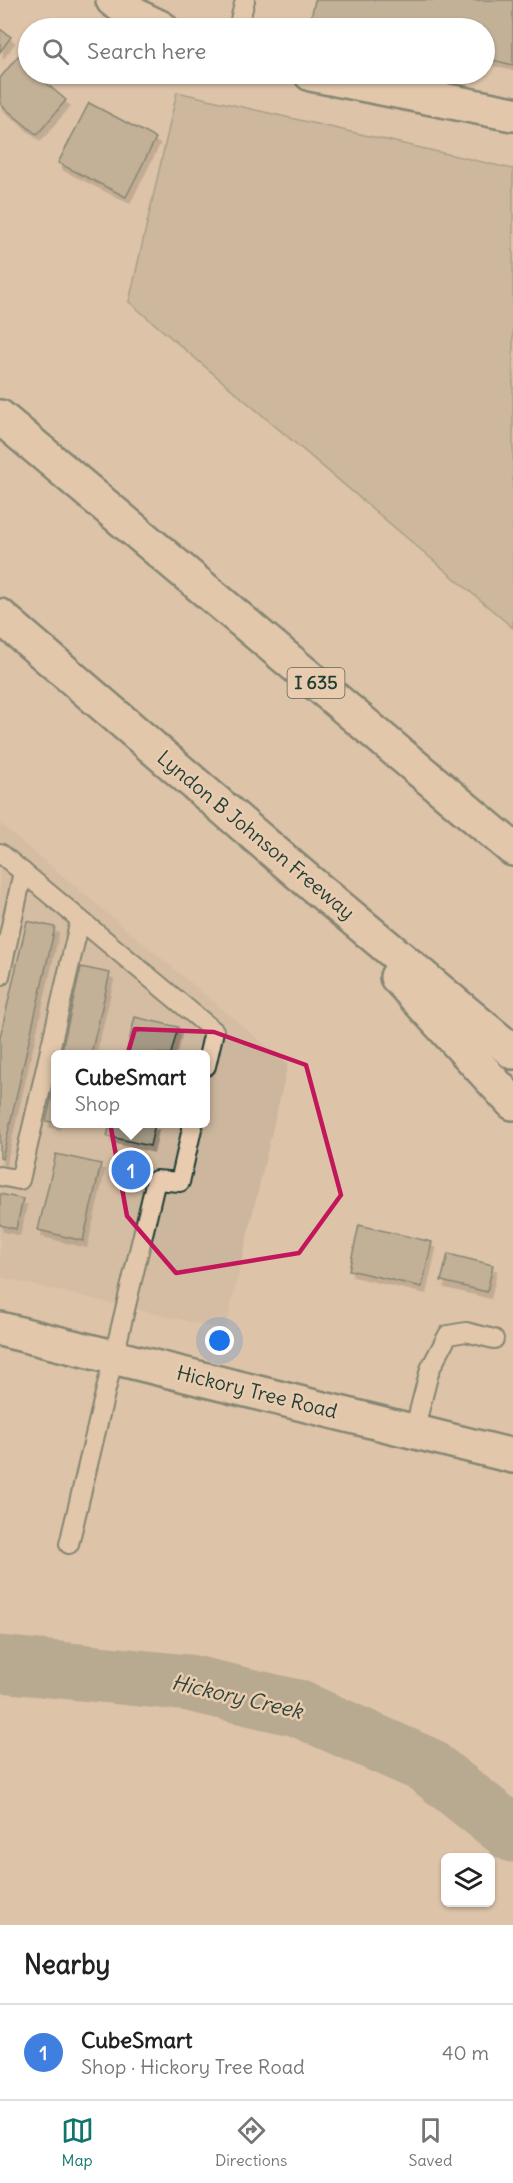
<!DOCTYPE html>
<meta charset="utf-8">
<style>
body{margin:0;font-family:Delius,sans-serif;background:#f2f2f2;color:#222}
.controls{position:absolute;right:18px;bottom:18px;display:grid;overflow:hidden;border-radius:9px;box-shadow:0 2px 4px #0004}
.controls button{width:54px;height:54px;display:grid;place-items:center;padding:0;border:0;border-bottom:2px solid #e0e0e0;background:#fff;color:#222;font:30px sans-serif}
.you{position:absolute;left:220px;top:1341px;width:21px;height:21px;margin:-15px;border:4px solid #fff;border-radius:50%;background:#1a73e8;box-shadow:0 0 0 9px #1a73e833}
.badge{display:grid;place-items:center;width:39px;height:39px;border-radius:50%;background:#0f766e;color:#fff;font-size:20px;font-weight:700}
.pin{position:absolute;translate:-50% -50%;border:3px solid #fff;box-shadow:0 2px 6px #0006}
.popup{position:absolute;left:51px;top:1050px;width:159px;height:78px;box-sizing:border-box;display:grid;place-content:center;border-radius:9px;background:#fff;filter:drop-shadow(0 2px 4px #0005);font-size:20px;white-space:nowrap;color:#767676}
.popup b{font-size:22px;color:#222}
.popup::after{content:'';position:absolute;left:50%;top:100%;margin-left:-12px;border:12px solid transparent;border-top-color:#fff}
.list{margin:0;padding:0;list-style:none}
h2{display:flex;justify-content:space-between;align-items:center;height:78px;margin:0;padding:0 24px;font-size:26px}
h2 small{font-size:20px;font-weight:400;color:#767676}
.list li{display:grid;grid-template-columns:39px 1fr auto;gap:18px;align-items:center;box-sizing:border-box;height:96px;padding:0 24px;border-top:2px solid #e0e0e0}
.list b{display:block;font-size:22px;white-space:nowrap}
.list p{margin:0;font-size:20px;white-space:nowrap;color:#767676}
.list em{font-size:20px;font-style:normal;color:#767676}
.icon{flex:none;width:33px;height:33px;fill:none;stroke:currentColor;stroke-width:2;stroke-linecap:round;stroke-linejoin:round}
.map{position:relative;flex:none;width:513px;height:1925px;overflow:hidden}
.search{position:absolute;background:#fff;box-shadow:0 2px 4px #0004;left:18px;right:18px;top:18px;height:66px;display:flex;align-items:center;gap:15px;box-sizing:border-box;padding:0 21px;border-radius:33px;color:#767676;font-size:22px}
.sheet{height:174px;background:#fff}
nav{display:flex;justify-content:space-around;align-items:center;box-sizing:border-box;height:84px;border-top:2px solid #e0e0e0;background:#fff;font-size:16px;color:#767676}
nav a{display:grid;justify-items:center;gap:3px}
nav .on{color:#0f766e}
.map>svg:first-child{display:block}
</style>
<div class="map">
<svg width="513" height="1925" viewBox="0 0 513 1925">
<defs>
<filter id="shadow"><feDropShadow dx="3.5" dy="6" stdDeviation="0" flood-color="#0004"/></filter>
</defs>
<rect width="100%" height="100%" fill="#ddc3a8"/>
<filter id="ink" filterUnits="userSpaceOnUse"><feTurbulence type="fractalNoise" baseFrequency=".0167" numOctaves="2"/><feDisplacementMap in="SourceGraphic" scale="12" xChannelSelector="R" yChannelSelector="G"/><feConvolveMatrix kernelMatrix="1 2 1 2 8 2 1 2 1" color-interpolation-filters="sRGB"/></filter>
<g filter="url(#ink)">
<!-- built -->
<path fill="#ccb69d" fill-rule="evenodd" d="M 0,824 L 288,1064 L 225,1330 L 0,1277 ZM 56,1054 L 206,1054 L 206,1124 L 56,1124 Z"/>
<!-- green -->
<polygon fill="#baaa93" stroke="#6c7464" stroke-width="1.5" points="177,92 513,169 513,628 129,302"/>
<g fill="none" stroke-linecap="round" stroke-linejoin="round">
<!-- river -->
<polyline stroke="#8c8a77" stroke-width="57" points="0,1664 189,1683 297,1708 426,1765 513,1834"/>
</g>
<!-- building -->
<g fill="#a39984" stroke="#1f3d34" stroke-width="1.5" filter="url(#shadow)">
<polygon points="315,0 513,0 513,65 484,58 484,28 358,28 311,18"/>
<polygon points="0,29 11,37 0,52"/>
<polygon points="28,44 28,74 44,74 40,78 66,100 37,135 0,104 0,78"/>
<polygon points="89,103 156,138 126,197 58,163"/>
<polygon points="27,921 55,927 2,1159 0,1158 0,1037"/>
<polygon points="81,967 110,973 91,1054 61,1054"/>
<polygon points="135,1017 178,1027 171,1054 126,1054"/>
<polygon points="56,1077 56,1123 46,1121"/>
<polygon points="110,1124 155,1124 150,1146 107,1136"/>
<polygon points="56,1154 101,1164 83,1241 38,1230"/>
<polygon points="0,1194 23,1199 16,1229 0,1225"/>
<polygon points="359,1225 432,1242 422,1287 349,1270"/>
<polygon points="448,1254 493,1265 487,1292 441,1281"/>
</g>
<g fill="none" stroke-linecap="round" stroke-linejoin="round">
<defs>
<g id="lane">
<polyline points="238,28 245,0"/>
<polyline points="0,853 214,1031 206,1066"/>
<polyline points="0,976 23,872"/>
<polyline points="0,1176 20,1180 80,920"/>
<polyline points="414,1431 430,1369 448,1335 466,1332 494,1339"/>
<polyline points="69,1544 156,1180 180,1182 193,1124"/>
</g>
<g id="street">
<polyline points="113,0 140,18 161,28"/>
<polyline points="311,74 513,114"/>
</g>
<polyline id="secondary" points="0,1329 513,1456"/>
<g id="highway">
<polyline points="0,417 513,849"/>
<polyline points="0,616 301,875 513,1052"/>
<polyline points="397,977 513,1103"/>
</g>
</defs>
<!-- lane casing -->
<use href="#lane" stroke="#1f3d34" stroke-width="22"/>
<!-- street casing -->
<use href="#street" stroke="#1f3d34" stroke-width="38"/>
<!-- secondary casing -->
<use href="#secondary" stroke="#1f3d34" stroke-width="38"/>
<!-- highway casing -->
<use href="#highway" stroke="#1f3d34" stroke-width="38"/>
<!-- lane -->
<use href="#lane" stroke="#e9ccb0" stroke-width="18"/>
<!-- street -->
<use href="#street" stroke="#e9ccb0" stroke-width="33"/>
<!-- secondary -->
<use href="#secondary" stroke="#e9ccb0" stroke-width="33"/>
<!-- highway -->
<use href="#highway" stroke="#e9ccb0" stroke-width="33"/>
</g>
</g>
<!-- marked area -->
<path d="M0 0H513V1925H0ZM 135,1029 L 214,1032 L 306,1065 L 341,1195 L 299,1253 L 176,1273 L 127,1216 L 109,1117 Z" fill="#ddc3a8" fill-opacity=".55" fill-rule="evenodd"/>
<path fill="none" stroke="#c2185b" stroke-width="4.5" stroke-linejoin="round" d="M 135,1029 L 214,1032 L 306,1065 L 341,1195 L 299,1253 L 176,1273 L 127,1216 L 109,1117 Z"/>
<g text-anchor="middle" stroke-width="5" stroke-linejoin="round" paint-order="stroke">
<!-- shield labels -->
<rect fill="#e9ccb0" stroke="#5c6859" stroke-width="1.5" x="287.5" y="668" width="57" height="30" rx="4.5"/>
<g font-size="18" font-weight="bold" fill="#1f3d34">
<text x="316" y="689">I 635</text>
</g>
<!-- street labels -->
<g font-size="20" fill="#1f3d34" stroke="#e9ccb0">
<text transform="translate(256 835) rotate(40)" y="7">Lyndon B Johnson Freeway</text>
<text transform="translate(257 1392) rotate(14)" y="7">Hickory Tree Road</text>
</g>
<!-- water labels -->
<g font-size="21" font-style="italic" fill="#2a453b" stroke="#e9ccb0">
<text transform="translate(237 1697) rotate(13)" y="7">Hickory Creek</text>
</g>
</g>
</svg>
<div class="controls">
<button><svg class="icon" aria-label="layers" viewBox="0 0 24 24"><path d="M12 4l9 5-9 5-9-5zM3 14l9 5 9-5"/></svg></button>
</div>
<div class="you"></div>
<div class="pin badge" style="left:131px;top:1170px;background:#3f7fe0">1</div>
<div class="popup"><b>CubeSmart</b>Shop</div>
<div class="search"><svg class="icon" aria-label="search" viewBox="0 0 24 24"><circle cx="10" cy="10" r="6"/><path d="M15 15l6 6"/></svg>Search here</div>
</div>
<section class="sheet">
<h2>Nearby<small></small></h2>
<ul class="list">
<li><span class="badge" style="background:#3f7fe0">1</span><div><b>CubeSmart</b><p>Shop · Hickory Tree Road</p></div><em>40 m</em></li>
</ul>
</section>
<nav>
<a class="on"><svg class="icon" aria-label="map" viewBox="0 0 24 24"><path d="M3 6l6-2 6 2 6-2v14l-6 2-6-2-6 2zM9 4v14M15 6v14"/></svg>Map</a>
<a><svg class="icon" aria-label="directions" viewBox="0 0 24 24"><path d="M12 3l9 9-9 9-9-9zM9 14v-3h6M13 9l2 2-2 2"/></svg>Directions</a>
<a><svg class="icon" aria-label="saved" viewBox="0 0 24 24"><path d="M7 4h10v16l-5-4-5 4z"/></svg>Saved</a>
</nav>
